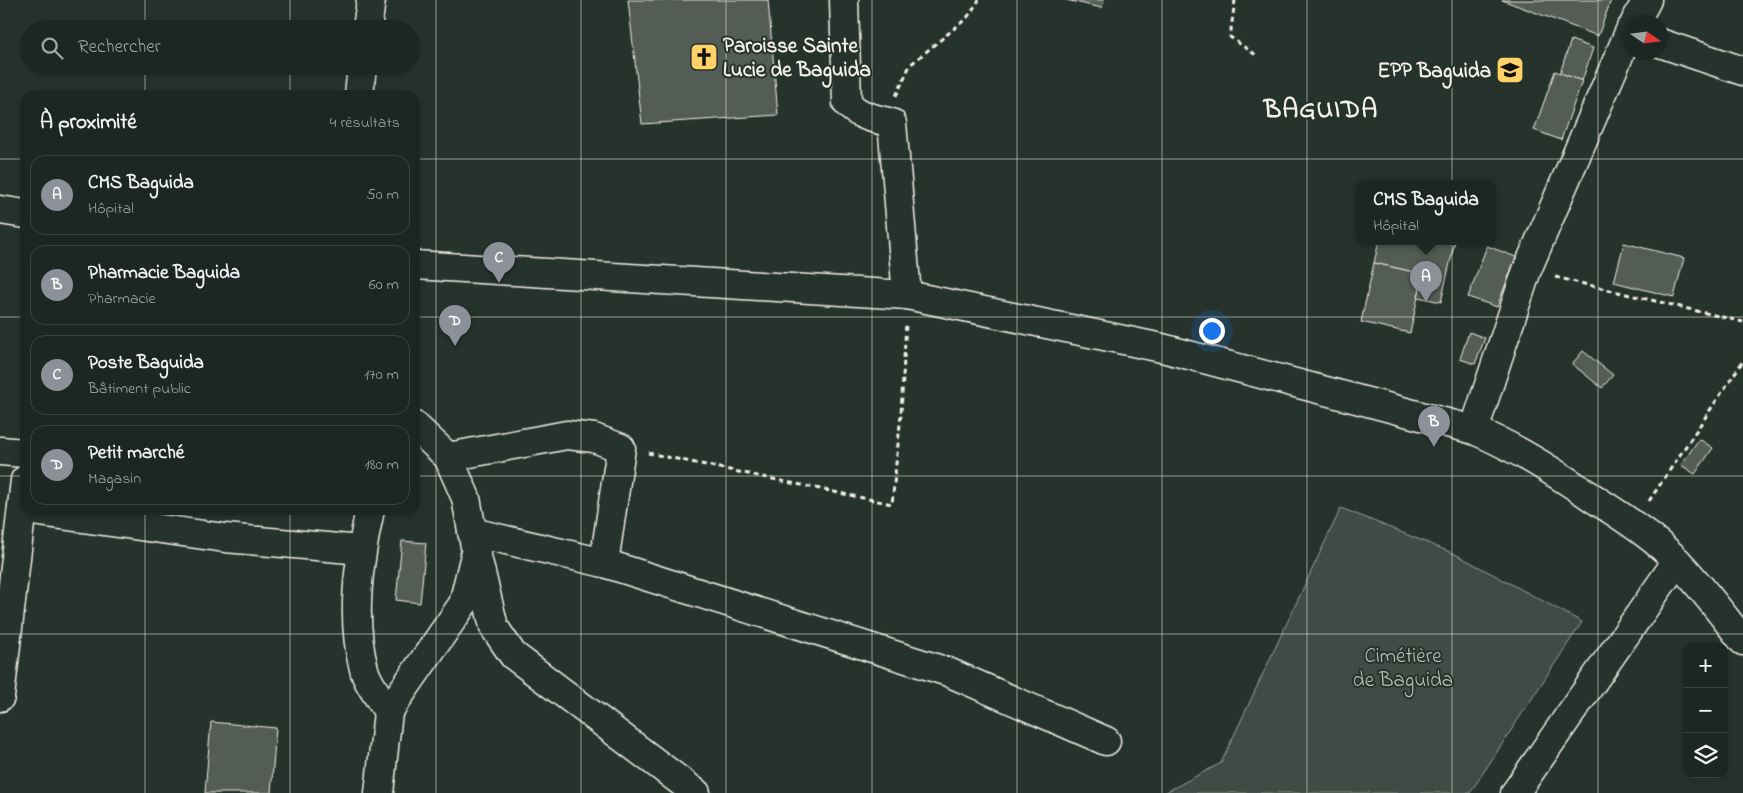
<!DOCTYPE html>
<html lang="fr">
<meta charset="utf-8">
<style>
body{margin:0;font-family:"Indie Flower",sans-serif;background:#252e2a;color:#f1f3f6}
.controls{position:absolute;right:15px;bottom:15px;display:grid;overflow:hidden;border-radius:10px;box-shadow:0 2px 8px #0003}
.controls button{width:45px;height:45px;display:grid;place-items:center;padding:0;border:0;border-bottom:1px solid #3a4340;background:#1c2622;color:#f1f3f6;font:25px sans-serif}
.compass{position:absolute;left:1623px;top:15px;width:45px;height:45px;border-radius:50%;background:#1c2622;box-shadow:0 2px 8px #0003;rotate:103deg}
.you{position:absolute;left:1211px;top:330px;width:18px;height:18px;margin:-12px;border:4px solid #fff;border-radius:50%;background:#1a73e8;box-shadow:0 0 0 8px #1a73e833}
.badge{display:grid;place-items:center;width:32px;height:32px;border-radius:50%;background:#8c9099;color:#fff;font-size:16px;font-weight:700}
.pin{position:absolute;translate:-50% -41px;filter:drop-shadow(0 1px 2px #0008)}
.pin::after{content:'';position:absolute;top:26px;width:18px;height:15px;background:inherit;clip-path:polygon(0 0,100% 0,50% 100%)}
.popup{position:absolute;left:1356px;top:180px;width:140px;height:65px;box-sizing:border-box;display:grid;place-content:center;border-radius:10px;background:#1c2622;filter:drop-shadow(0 1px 4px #0005);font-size:16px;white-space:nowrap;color:#a0a5a5}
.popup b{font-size:19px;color:#f1f3f6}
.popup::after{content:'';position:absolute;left:50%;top:100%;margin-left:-10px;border:10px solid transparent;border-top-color:#1c2622}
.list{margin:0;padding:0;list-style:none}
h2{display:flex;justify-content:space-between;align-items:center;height:65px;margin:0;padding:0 20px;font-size:21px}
h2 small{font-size:16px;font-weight:400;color:#a0a5a5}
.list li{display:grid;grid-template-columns:32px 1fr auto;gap:15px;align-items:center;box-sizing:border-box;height:80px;margin:0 10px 10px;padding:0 10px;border:1px solid #3a4340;border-radius:15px}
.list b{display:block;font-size:19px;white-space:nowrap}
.list p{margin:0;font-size:16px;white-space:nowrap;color:#a0a5a5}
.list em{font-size:16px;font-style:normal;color:#a0a5a5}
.icon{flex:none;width:28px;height:28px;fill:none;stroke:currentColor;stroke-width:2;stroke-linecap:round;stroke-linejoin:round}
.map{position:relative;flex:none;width:1743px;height:793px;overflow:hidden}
.search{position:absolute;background:#1c2622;box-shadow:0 2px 8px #0003;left:20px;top:20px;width:400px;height:55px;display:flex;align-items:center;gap:12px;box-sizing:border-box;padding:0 18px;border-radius:28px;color:#a0a5a5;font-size:19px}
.panel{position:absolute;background:#1c2622;box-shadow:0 2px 8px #0003;left:20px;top:90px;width:400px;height:425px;border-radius:15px}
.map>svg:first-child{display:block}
</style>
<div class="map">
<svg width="1743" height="793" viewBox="0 0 1743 793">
<rect width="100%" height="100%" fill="#26332d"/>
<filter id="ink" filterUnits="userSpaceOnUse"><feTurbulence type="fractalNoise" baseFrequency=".02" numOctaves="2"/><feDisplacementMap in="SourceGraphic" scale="10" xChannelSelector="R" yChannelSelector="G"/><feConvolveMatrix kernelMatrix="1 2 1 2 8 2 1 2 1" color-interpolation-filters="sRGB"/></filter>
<g filter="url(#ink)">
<!-- green -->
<polygon fill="#414b45" stroke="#9a9e96" points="1341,508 1455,554 1582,622 1470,793 1164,793 1221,763"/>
<!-- building -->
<g fill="#525c55" stroke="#f4f1e8">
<polygon points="628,0 768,0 778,115 642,124"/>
<polygon points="1066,0 1104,0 1102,8"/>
<polygon points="1502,0 1611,0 1598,36"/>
<polygon points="1571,40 1593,48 1582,81 1560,73"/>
<polygon points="1555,71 1582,81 1561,140 1534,130"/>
<polygon points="1379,241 1455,241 1441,302 1418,297 1423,274 1374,263"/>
<polygon points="1624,243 1684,258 1674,297 1614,282"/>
<polygon points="1487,246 1516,257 1497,307 1468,297"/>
<polygon points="1374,263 1423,274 1410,333 1361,322"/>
<polygon points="1469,332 1485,338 1475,364 1460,359"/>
<polygon points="1583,351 1613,375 1602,388 1572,364"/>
<polygon points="1699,439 1713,448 1695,474 1681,465"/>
<polygon points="402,541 426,543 420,603 396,600"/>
<polygon points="211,722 276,728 271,793 205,793"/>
</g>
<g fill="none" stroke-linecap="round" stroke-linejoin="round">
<defs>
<g id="minor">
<path d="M 844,0 L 847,103 C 858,116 876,119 892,123 L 907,295"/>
<polyline points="1635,22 1647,0"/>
<polyline points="367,29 371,0"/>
<polyline points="1660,43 1743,71"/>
<polyline points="359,95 362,66"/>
<polyline points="0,210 25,214"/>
<path d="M 415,265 L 907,295 L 1162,348 L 1474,430 C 1517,448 1554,472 1593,498 C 1622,517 1653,536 1678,562 C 1701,586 1722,614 1743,641"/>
<polyline points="415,426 448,457 466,498 476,552 494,627 513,655 696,793"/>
<polyline points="1474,430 1527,270 1630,30"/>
<polyline points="0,451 25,453"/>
<polyline points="448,457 567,435 594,438 621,448 604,563"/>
<polyline points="25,510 225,538 361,550"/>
<path d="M 370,510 C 359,561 350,617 364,669 C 367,683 381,699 388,712"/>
<polyline points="472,532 604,563 948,672 1106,741"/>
<polyline points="0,697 25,480"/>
<polyline points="379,793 388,712 463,604 475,555"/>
<polyline points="1515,793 1677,561"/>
</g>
</defs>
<!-- minor casing -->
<use href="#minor" stroke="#f4f1e8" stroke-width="31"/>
<!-- path -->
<g stroke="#f4f1e8" stroke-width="3" stroke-dasharray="5 4" stroke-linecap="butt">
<polyline points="1235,0 1230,37 1256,55"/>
<polyline points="896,96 910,65 967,18 979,0"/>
<polyline points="1555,277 1743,322"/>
<polyline points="648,453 892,504 901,414 906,322"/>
<polyline points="1649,501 1743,361"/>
</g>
<!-- minor -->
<use href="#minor" stroke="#26332d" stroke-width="28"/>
</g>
</g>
<!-- grid -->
<path fill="none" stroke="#f4f1e8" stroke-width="1" stroke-opacity="0.55" d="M 145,0 L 145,29M 290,0 L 290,29M 436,0 L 436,793M 581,0 L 581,793M 726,0 L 726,793M 872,0 L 872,793M 1017,0 L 1017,793M 1162,0 L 1162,793M 1307,0 L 1307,793M 1452,0 L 1452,793M 1598,0 L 1598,793M 145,66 L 145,95M 290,66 L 290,95M 0,159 L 25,159M 415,159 L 1743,159M 0,317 L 25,317M 415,317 L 1743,317M 0,476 L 25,476M 415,476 L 1743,476M 145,510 L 145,793M 290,510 L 290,793M 0,634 L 1743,634"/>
<!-- icons -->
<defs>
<symbol id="church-square" viewBox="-11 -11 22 22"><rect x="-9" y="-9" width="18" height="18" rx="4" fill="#ffd166" stroke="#26332d"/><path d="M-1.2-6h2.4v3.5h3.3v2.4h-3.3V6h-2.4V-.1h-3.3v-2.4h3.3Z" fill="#111"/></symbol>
<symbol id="school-square" viewBox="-11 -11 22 22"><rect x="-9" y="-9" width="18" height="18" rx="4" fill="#ffd166" stroke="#26332d"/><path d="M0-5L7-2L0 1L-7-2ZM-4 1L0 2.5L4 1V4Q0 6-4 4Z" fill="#111"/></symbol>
</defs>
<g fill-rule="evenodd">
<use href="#church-square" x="688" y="41" width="32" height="32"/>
<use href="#school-square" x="1494" y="54" width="32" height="32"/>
</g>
<g text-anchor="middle" stroke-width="4" stroke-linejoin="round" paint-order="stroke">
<!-- poi labels -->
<g font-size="21" font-weight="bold" fill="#f4f1e8" stroke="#26332d" text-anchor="start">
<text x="723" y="52">Paroisse Sainte<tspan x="723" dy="24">Lucie de Baguida</tspan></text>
<text x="1491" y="77" text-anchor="end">EPP Baguida</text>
</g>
<!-- park labels -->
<g font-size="21" fill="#bebfb7" stroke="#26332d">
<text x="1403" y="662">Cimétière<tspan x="1403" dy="24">de Baguida</tspan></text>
</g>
<!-- district labels -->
<g font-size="26" font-weight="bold" letter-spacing="1" fill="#f4f1e8" stroke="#26332d">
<text x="1321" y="117">BAGUIDA</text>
</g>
</g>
</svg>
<div class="controls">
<button>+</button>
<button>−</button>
<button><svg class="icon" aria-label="layers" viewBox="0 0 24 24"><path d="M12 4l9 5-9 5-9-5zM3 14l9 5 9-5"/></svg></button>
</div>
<svg class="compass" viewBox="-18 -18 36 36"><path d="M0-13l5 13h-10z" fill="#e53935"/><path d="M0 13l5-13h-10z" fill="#a0a5a5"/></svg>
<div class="you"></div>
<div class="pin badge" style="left:1426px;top:302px">A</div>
<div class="popup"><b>CMS Baguida</b>Hôpital</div>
<div class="pin badge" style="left:1434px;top:447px">B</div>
<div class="pin badge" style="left:499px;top:283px">C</div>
<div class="pin badge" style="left:455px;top:346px">D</div>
<div class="search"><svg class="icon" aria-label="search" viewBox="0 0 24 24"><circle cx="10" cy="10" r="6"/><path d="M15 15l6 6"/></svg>Rechercher</div>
<section class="panel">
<h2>À proximité<small>4 résultats</small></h2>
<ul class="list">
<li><span class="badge">A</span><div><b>CMS Baguida</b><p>Hôpital</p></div><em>50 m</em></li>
<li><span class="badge">B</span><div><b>Pharmacie Baguida</b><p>Pharmacie</p></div><em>60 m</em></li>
<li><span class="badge">C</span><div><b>Poste Baguida</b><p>Bâtiment public</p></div><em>170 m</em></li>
<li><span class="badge">D</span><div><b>Petit marché</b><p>Magasin</p></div><em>180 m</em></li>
</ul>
</section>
</div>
